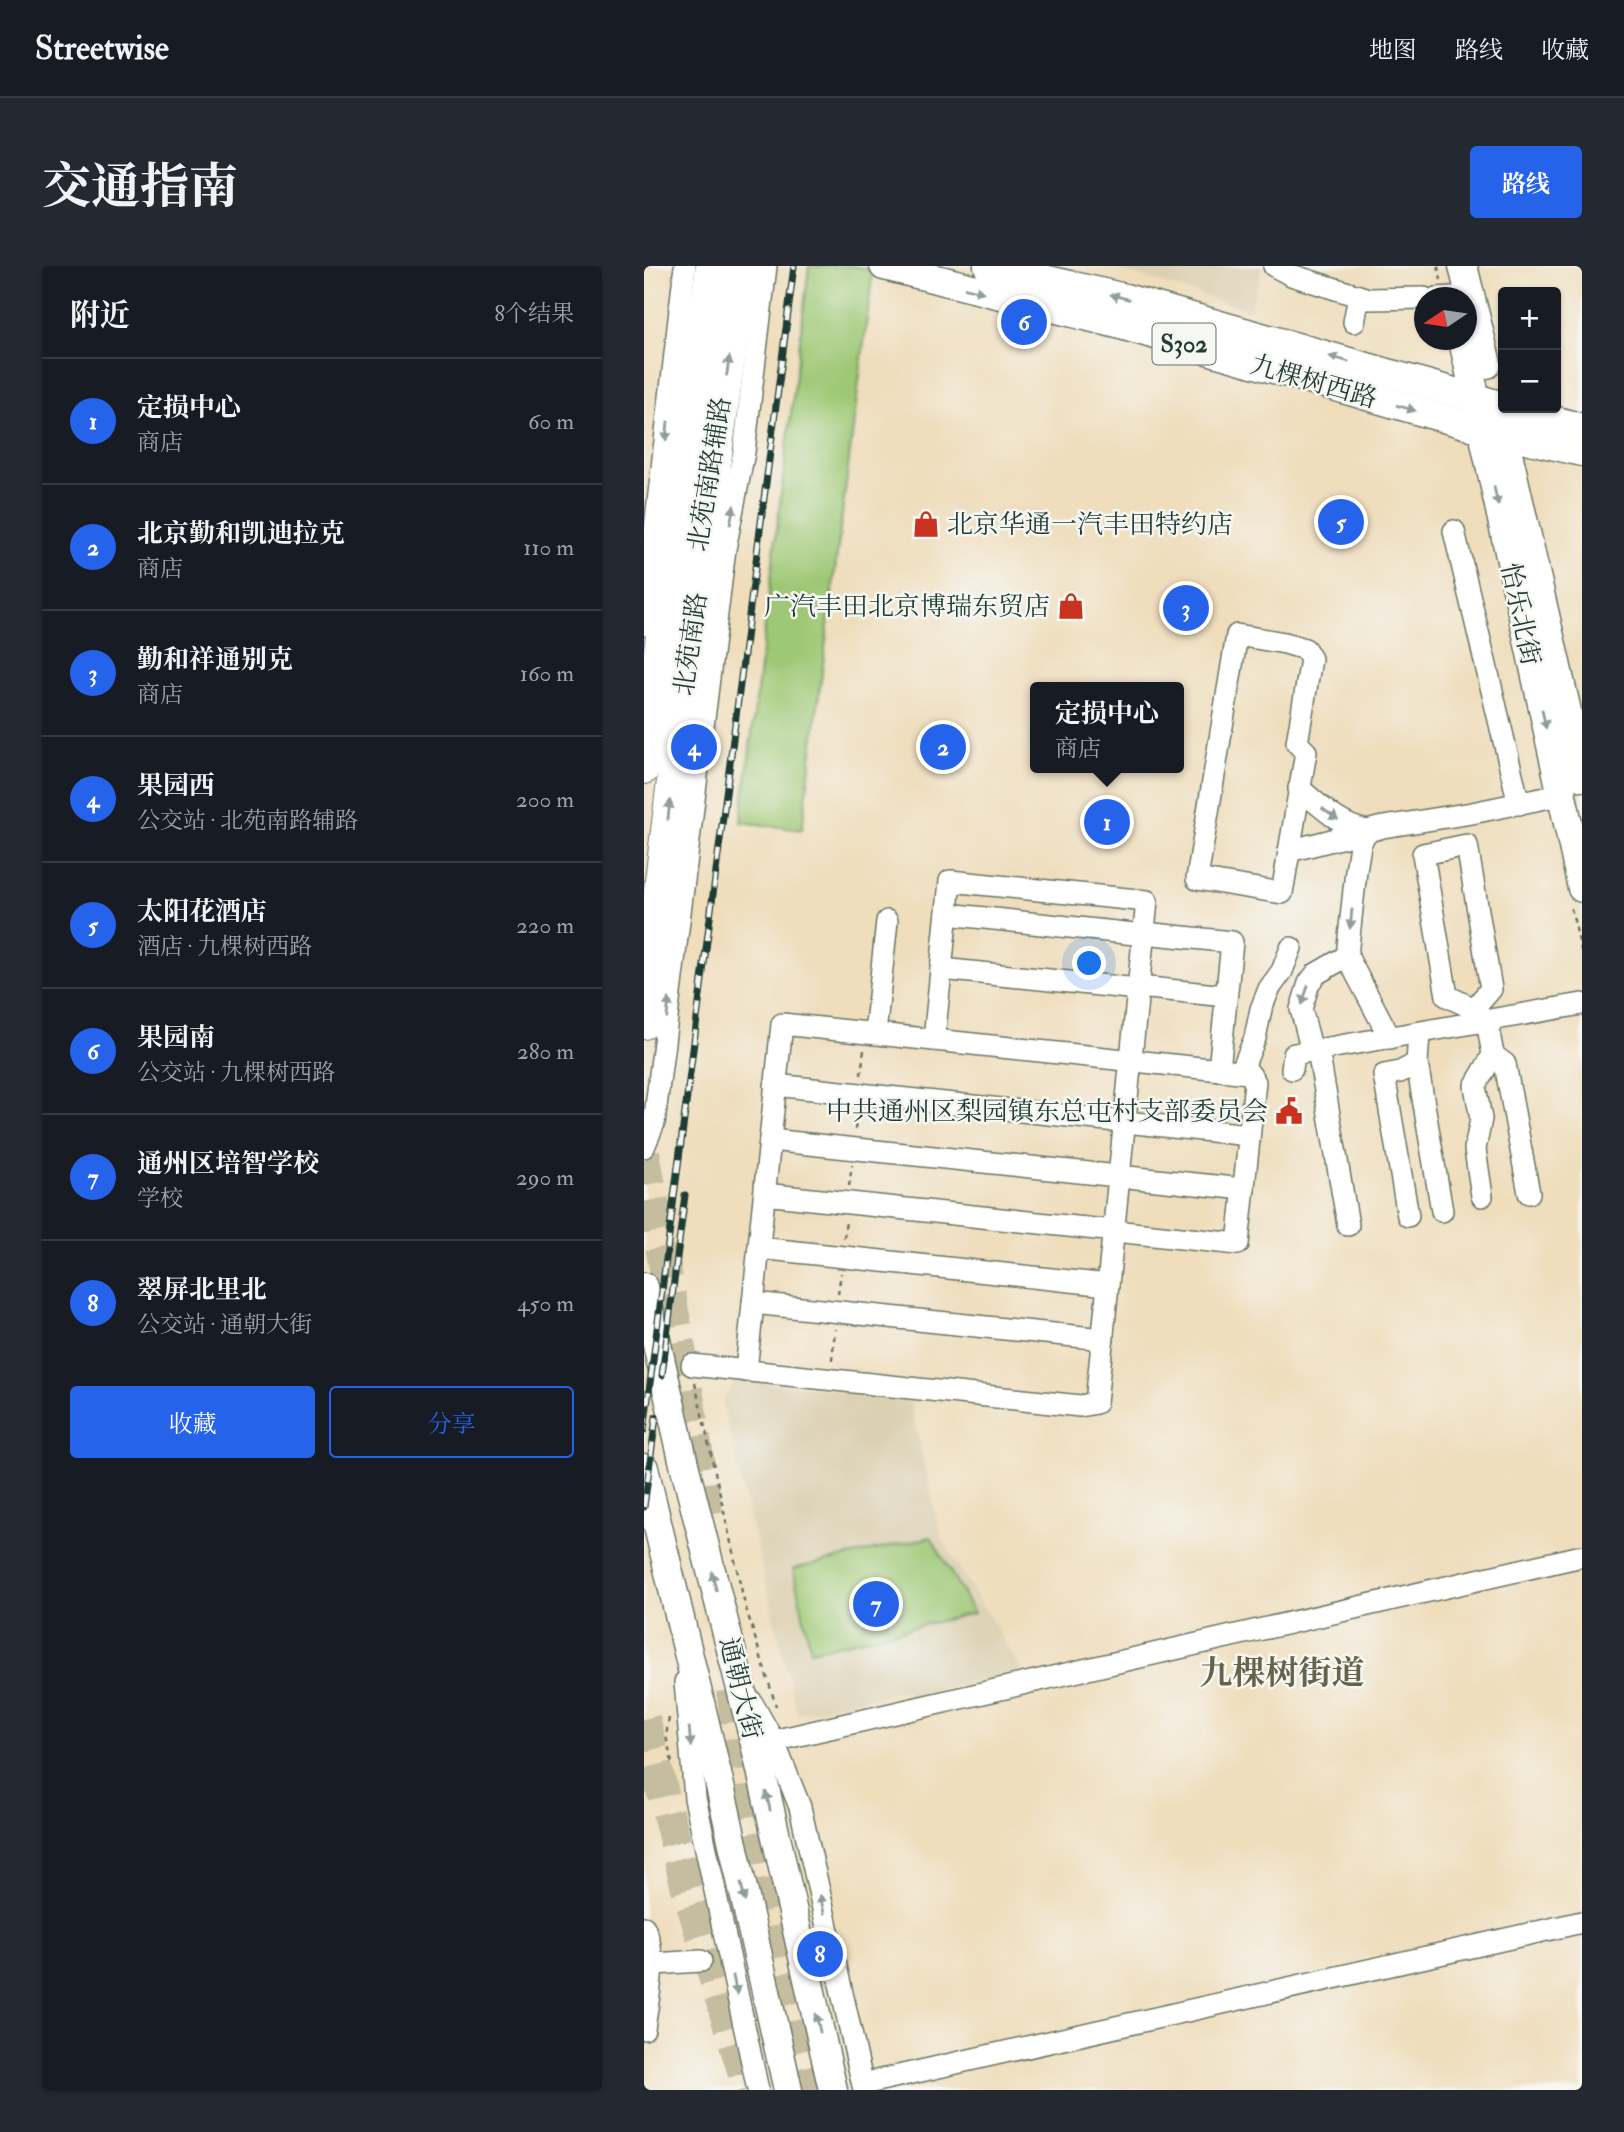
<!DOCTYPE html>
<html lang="zh">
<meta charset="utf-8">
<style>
body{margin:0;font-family:"IM FELL Double Pica","Noto Serif SC",serif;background:#242831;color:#f1f3f6}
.controls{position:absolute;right:21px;top:21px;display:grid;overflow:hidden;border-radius:7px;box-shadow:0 2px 5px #0004}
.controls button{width:63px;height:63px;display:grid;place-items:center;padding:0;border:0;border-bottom:2px solid #363941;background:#171b24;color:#f1f3f6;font:35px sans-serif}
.compass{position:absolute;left:770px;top:21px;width:63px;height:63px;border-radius:50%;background:#171b24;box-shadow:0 2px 5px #0004;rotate:257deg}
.you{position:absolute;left:446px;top:698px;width:24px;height:24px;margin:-18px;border:5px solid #fff;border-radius:50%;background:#1a73e8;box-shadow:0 0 0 10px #1a73e833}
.badge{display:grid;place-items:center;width:46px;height:46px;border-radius:50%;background:#2563eb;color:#fff;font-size:23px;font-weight:700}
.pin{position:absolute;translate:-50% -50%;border:4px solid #fff;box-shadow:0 2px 7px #0006}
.popup{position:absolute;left:386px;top:416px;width:154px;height:91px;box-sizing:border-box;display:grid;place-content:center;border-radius:7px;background:#171b24;filter:drop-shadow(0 2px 5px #0005);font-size:23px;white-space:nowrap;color:#9ea1a6}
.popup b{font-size:26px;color:#f1f3f6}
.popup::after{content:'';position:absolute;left:50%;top:100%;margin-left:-14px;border:14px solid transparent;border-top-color:#171b24}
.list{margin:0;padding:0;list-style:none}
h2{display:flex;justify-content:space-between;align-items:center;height:91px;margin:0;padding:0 28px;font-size:30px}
h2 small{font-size:23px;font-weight:400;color:#9ea1a6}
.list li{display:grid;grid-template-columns:46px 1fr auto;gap:21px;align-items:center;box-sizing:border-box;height:126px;padding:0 28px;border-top:2px solid #363941}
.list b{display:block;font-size:26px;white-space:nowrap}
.list p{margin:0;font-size:23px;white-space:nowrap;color:#9ea1a6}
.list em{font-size:23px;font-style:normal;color:#9ea1a6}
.actions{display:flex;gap:14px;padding:21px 28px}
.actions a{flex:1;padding:16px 0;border:2px solid #2563eb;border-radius:7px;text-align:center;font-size:24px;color:#2563eb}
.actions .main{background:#2563eb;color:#fff}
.map{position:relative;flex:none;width:938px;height:1824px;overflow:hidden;border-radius:7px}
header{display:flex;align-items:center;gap:42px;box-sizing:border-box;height:98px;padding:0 35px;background:#171b24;border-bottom:2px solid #363941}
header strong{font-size:33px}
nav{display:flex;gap:38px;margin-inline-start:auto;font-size:24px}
.intro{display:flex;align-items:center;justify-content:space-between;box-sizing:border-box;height:168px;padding:0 42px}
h1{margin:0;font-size:49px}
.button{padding:18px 32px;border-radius:7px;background:#2563eb;color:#fff;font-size:24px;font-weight:700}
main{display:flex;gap:42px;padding:0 42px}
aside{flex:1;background:#171b24;border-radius:7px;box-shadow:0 2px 5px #0004}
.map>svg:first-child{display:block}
</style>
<header>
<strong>Streetwise</strong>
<nav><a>地图</a><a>路线</a><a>收藏</a></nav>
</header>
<div class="intro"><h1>交通指南</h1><a class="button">路线</a></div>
<main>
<aside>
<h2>附近<small>8个结果</small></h2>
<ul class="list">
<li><span class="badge">1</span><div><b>定损中心</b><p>商店</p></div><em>60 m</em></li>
<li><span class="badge">2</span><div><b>北京勤和凯迪拉克</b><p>商店</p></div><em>110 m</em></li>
<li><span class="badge">3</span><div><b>勤和祥通别克</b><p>商店</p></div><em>160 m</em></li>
<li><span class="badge">4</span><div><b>果园西</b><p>公交站 · 北苑南路辅路</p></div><em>200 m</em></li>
<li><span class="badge">5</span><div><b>太阳花酒店</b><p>酒店 · 九棵树西路</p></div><em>220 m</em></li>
<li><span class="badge">6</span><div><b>果园南</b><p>公交站 · 九棵树西路</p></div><em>280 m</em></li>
<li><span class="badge">7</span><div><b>通州区培智学校</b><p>学校</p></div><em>290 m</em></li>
<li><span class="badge">8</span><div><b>翠屏北里北</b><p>公交站 · 通朝大街</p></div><em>450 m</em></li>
</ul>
<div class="actions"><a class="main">收藏</a><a>分享</a></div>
</aside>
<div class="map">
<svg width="938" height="1824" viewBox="0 0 938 1824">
<rect width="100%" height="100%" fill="#f6f6f2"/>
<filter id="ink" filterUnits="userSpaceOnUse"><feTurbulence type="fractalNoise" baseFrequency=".0143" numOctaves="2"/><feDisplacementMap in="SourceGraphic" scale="14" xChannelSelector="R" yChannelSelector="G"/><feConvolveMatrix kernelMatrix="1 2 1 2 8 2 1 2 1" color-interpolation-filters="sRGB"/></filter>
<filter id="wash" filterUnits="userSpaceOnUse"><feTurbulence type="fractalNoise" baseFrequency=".00686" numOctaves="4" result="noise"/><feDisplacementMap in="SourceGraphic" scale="28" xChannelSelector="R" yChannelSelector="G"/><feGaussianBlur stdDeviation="1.57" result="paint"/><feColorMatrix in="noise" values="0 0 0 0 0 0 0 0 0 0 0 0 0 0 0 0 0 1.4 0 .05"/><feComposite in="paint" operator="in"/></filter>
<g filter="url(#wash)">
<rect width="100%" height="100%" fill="#efddbb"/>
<!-- built -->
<g fill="#dcd0b2">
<polygon points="463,0 619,0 605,44"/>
<polygon points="94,1113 265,1133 297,1271 378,1405 265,1432 263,1423 153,1448 78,1135"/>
</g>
<!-- green -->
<g fill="#9ec874" stroke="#5e8254" stroke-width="2">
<polygon points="165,0 210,0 229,5 158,564 97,556"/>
<polygon points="287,1271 330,1347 167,1385 149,1303"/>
</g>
</g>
<g filter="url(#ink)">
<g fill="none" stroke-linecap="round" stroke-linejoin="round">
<!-- highway-tunnel -->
<g stroke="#c5bda0" stroke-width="32" stroke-dasharray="32 16" stroke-linecap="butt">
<polyline points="0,887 40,1105 63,1248"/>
<polyline points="88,1424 103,1540 137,1705 167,1824"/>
<polyline points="0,1453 43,1622 105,1824"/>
</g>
<defs>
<g id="minor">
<polyline points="630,0 647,9 724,33 780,32"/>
<polyline points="792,32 809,31"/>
<polyline points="710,56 715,30"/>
<polyline points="810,265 875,538"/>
<polyline points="0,359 41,0"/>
<polygon points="593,369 641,377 661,383 667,393 653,477 662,486 638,627 553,613"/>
<path d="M 655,522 C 676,540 695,559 722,565"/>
<polyline points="722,565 716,579 712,605 703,690 746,772"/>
<polygon points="823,579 847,723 830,743 803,730 779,588"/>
<polyline points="645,585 739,561 828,547 916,529"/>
<polyline points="303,648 500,669"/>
<polyline points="500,667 588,676 575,804"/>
<polyline points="297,703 494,723"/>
<polyline points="495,721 582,730"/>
<polyline points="775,767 773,797 798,945"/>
<polyline points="231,768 243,655"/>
<polyline points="674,784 704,959"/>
<polyline points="668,785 657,743 665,717 672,708 703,690"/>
<polyline points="849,789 861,798 885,927"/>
<polyline points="648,803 650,788 938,738"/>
<polyline points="597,806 611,772 617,743 625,723 638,705 647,682"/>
<polyline points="131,819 605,869"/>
<polyline points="126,874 600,923"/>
<polyline points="0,881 10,857 81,283 100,186 122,0"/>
<polyline points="838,930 831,883 837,853 831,820 849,789 843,755"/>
<polyline points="764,950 740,809 756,806 773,797"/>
<polyline points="115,982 464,1019"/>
<polyline points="109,1037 459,1073"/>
<polyline points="48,1099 436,1140 452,1137 503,635 306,615 290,774"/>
<polyline points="102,1105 138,758 605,807 611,816 594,978 120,928"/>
<polyline points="41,1416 51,1532 114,1824"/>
<polyline points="107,1435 130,1476 156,1541 220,1824"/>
<polyline points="112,1482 142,1472 938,1290"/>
<path d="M 0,1661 C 15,1692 4,1729 0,1763"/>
<polyline points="9,1698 57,1695"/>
<polyline points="219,1818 938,1656"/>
</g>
<g id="major">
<polyline points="240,0 477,59 838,163 938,186"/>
<polyline points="344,0 481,32 859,140"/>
<polyline points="819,0 843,98"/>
<polyline points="819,74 938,622"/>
<polyline points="866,142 938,162"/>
<polyline points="856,152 938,511"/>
<polyline points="0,1021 40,1198 112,1482 189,1824"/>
<polyline points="0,1202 76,1520 144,1824"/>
</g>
<g id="highway">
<polyline points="0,502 68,0"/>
<polyline points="0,757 33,481 97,0"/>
</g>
</defs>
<!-- minor casing -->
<use href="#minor" stroke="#687563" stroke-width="24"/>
<!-- major casing -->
<use href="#major" stroke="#687563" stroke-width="31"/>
<!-- highway casing -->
<use href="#highway" stroke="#687563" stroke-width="34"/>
<!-- path -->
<g stroke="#687563" stroke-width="2.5" stroke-dasharray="5 5" stroke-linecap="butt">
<polyline points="794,0 797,14"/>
<polyline points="927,642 938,688"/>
<polyline points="217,809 220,784"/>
<polyline points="211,864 213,847"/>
<polyline points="205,920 208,899"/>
<polyline points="200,972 202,955"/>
<polyline points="194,1028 197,1007"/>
<polyline points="188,1094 191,1063"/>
<polyline points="51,1117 101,1339 132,1440"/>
<polyline points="25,1452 22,1470 28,1497"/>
</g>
<!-- minor -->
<use href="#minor" stroke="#fff" stroke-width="21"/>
<!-- major -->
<use href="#major" stroke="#fff" stroke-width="28"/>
<!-- highway -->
<use href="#highway" stroke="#fff" stroke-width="32"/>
<defs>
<g id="rail">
<polyline points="18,1109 41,929"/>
<polyline points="0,1164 150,0"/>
<polyline points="0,1241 12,1151"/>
</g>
</defs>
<!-- rail casing -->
<use href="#rail" stroke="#1f3d34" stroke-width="7"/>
<!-- rail -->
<use href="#rail" stroke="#f6f6f2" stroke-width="4.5" stroke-dasharray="13" stroke-linecap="butt"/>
</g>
<!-- one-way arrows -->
<defs><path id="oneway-solid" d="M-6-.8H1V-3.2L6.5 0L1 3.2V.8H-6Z" transform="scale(1.75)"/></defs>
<g fill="#8f9e9a">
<use href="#oneway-solid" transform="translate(330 24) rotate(14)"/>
<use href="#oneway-solid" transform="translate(476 31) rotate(-166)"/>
<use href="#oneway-solid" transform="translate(695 93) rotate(-164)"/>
<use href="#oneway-solid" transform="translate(84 100) rotate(-82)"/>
<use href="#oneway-solid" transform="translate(762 142) rotate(16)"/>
<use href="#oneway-solid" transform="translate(23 165) rotate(96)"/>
<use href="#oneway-solid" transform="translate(852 230) rotate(78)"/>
<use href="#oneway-solid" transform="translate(88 249) rotate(-79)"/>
<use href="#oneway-solid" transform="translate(900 453) rotate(78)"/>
<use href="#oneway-solid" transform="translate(25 544) rotate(-83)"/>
<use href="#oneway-solid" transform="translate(686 548) rotate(36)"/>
<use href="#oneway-solid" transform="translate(707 653) rotate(96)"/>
<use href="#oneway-solid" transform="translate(661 729) rotate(109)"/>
<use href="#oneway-solid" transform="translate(24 742) rotate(-83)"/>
<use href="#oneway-solid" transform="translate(70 1315) rotate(-104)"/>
<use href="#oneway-solid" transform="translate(46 1471) rotate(85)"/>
<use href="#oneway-solid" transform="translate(124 1535) rotate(-103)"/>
<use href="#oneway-solid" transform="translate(99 1626) rotate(78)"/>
<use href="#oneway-solid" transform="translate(178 1638) rotate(-103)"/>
<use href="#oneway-solid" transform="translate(91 1719) rotate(78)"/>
<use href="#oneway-solid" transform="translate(174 1757) rotate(-103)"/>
</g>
</g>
<!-- icons -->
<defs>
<symbol id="shop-bare" viewBox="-9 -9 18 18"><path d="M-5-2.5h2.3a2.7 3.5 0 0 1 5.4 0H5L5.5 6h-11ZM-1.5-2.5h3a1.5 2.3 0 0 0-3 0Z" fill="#c8321e" stroke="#f6f6f2" stroke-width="2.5" paint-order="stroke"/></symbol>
<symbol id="civic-bare" viewBox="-9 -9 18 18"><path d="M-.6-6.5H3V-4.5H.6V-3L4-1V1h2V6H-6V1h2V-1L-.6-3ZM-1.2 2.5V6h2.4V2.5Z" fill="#c8321e" stroke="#f6f6f2" stroke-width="2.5" paint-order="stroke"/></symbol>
</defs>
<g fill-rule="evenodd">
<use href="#shop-bare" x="263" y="239" width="38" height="38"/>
<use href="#shop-bare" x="408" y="321" width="38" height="38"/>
<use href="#civic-bare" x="626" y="826" width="38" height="38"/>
</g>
<g text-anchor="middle" stroke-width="5" stroke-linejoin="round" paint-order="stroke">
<!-- shield labels -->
<rect fill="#f6f6f2" stroke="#60746d" stroke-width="2" x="508.5" y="57.5" width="63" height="41" rx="5"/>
<g font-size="24" font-weight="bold" fill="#1f3d34">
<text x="540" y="86">S302</text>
</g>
<!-- street labels -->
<g font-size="26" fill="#1f3d34" stroke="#f6f6f2">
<text transform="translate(670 115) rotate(16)" y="9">九棵树西路</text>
<text transform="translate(65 208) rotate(-81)" y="9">北苑南路辅路</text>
<text transform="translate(877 348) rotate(78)" y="9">怡乐北街</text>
<text transform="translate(46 378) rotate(-82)" y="9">北苑南路</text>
<text transform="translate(97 1422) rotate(76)" y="9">通朝大街</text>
</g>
<!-- poi labels -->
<g font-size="26" fill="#1f3d34" stroke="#f6f6f2" text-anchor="end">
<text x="303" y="267" text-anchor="start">北京华通一汽丰田特约店</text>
<text x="406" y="349">广汽丰田北京博瑞东贸店</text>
<text x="624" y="854">中共通州区梨园镇东总屯村支部委员会</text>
</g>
<!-- district labels -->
<g font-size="33" font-weight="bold" fill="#65644b" stroke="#f6f6f2">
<text x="638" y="1418">九棵树街道</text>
</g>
</g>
</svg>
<div class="controls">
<button>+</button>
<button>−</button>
</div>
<svg class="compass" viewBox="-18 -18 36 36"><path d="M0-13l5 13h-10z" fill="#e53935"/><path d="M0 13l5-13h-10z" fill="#9ea1a6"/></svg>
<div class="you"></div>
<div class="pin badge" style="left:463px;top:556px">1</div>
<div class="popup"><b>定损中心</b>商店</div>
<div class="pin badge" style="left:299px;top:481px">2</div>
<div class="pin badge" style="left:542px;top:342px">3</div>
<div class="pin badge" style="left:50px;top:481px">4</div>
<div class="pin badge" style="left:697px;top:256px">5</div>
<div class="pin badge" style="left:380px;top:56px">6</div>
<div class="pin badge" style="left:232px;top:1338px">7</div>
<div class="pin badge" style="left:176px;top:1688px">8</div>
</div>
</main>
